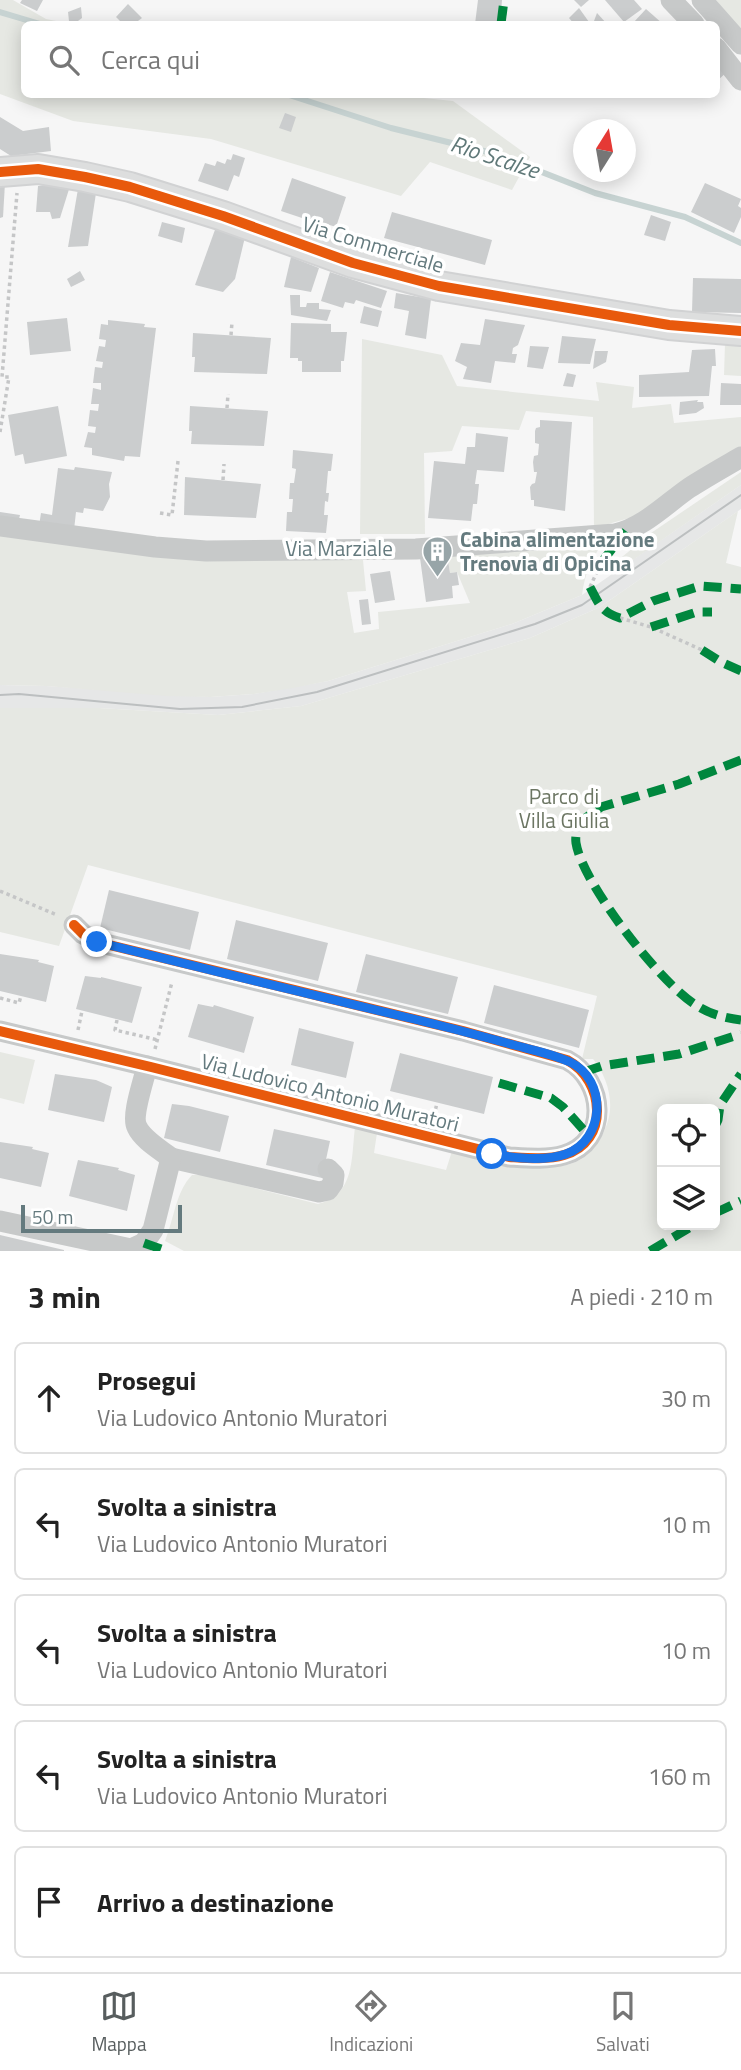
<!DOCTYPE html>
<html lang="it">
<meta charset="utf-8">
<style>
body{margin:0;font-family:"Titillium Web",sans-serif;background:#f6f6f6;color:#222}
.controls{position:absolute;right:21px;bottom:21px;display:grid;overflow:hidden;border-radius:10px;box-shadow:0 4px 18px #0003}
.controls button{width:63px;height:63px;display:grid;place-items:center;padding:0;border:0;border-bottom:2px solid #e0e0e0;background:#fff;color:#222;font:35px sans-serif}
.compass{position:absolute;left:573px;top:119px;width:63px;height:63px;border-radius:50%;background:#fff;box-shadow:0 4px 18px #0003;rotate:11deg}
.scale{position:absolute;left:21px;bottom:18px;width:161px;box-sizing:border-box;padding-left:7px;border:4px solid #647a7e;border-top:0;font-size:19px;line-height:24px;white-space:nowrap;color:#647a7e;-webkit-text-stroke:5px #fff;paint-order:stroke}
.stop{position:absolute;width:21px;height:21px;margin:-16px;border:5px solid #1a73e8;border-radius:50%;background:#fff}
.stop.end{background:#1a73e8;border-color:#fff;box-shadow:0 2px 7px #0008}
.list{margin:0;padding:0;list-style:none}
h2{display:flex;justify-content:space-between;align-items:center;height:91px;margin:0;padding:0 28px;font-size:30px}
h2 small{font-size:23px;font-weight:400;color:#767676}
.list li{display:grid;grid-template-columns:46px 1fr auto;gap:21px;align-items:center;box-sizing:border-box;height:112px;margin:0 14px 14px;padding:0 14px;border:2px solid #e0e0e0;border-radius:10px}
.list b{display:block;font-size:26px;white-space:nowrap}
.list p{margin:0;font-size:23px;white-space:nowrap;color:#767676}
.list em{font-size:23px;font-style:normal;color:#767676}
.icon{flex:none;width:38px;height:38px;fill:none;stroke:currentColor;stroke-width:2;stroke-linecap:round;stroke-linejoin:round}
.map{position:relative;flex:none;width:741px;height:1251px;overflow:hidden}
.search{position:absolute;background:#fff;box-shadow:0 4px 18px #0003;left:21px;right:21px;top:21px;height:77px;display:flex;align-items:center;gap:18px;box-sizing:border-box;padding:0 24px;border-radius:10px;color:#767676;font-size:26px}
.sheet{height:721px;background:#fff}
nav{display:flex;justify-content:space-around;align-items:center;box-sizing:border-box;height:98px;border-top:2px solid #e0e0e0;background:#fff;font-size:19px;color:#767676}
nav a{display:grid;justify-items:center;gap:4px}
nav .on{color:#575d5e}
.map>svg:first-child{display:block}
</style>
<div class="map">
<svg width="741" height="1251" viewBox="0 0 741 1251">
<rect width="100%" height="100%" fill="#f6f6f6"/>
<!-- built -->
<polygon fill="#e6e7e7" points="741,485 741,509 600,607 530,638 301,706 218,715 99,708 0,708 0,685 46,686 210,697 254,694 328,681 512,624 582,595"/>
<!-- green -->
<g fill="#e6e8e3" fill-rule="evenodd">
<polygon points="0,0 13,0 46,19 71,24 24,24 24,94 384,94 453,101 530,157 512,190 430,162 401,196 211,139 73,121 0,94"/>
<polygon points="716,0 741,0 741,31"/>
<polygon points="362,339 442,355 457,386 599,401 596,382 634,387 632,408 671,404 674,423 741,417 741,448 633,517 594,528 593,417 526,411 519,430 462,426 452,451 424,453 425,534 360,534"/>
<polygon points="725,343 741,343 741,376 724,375"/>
<polygon points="741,472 741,485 610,576 622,557 651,533"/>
<path d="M 738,511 L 726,563 L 741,567 L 741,1251 L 184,1251 L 165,1241 C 174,1219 176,1191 192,1175 L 202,1175 L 318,1204 C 355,1195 351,1159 355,1127 L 377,1133 L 374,1153 L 446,1170 L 452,1151 C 471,1155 491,1158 510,1162 C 555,1170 589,1173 607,1124 C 615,1102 607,1076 593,1059 L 582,1059 L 597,996 L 88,865 L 59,946 L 0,932 L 0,708 L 99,708 L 218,715 L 301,706 L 530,638 L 600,607 ZM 662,1109 L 715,1109 L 715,1225 L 662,1225 Z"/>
<path d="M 0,535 L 363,560 L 366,591 L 347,592 L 354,633 L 379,629 L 378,612 L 470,603 L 457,572 L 450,573 L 447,554 L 605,541 C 591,558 585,573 582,595 L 512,624 L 328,681 L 293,688 L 254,694 L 210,697 L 166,696 L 46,686 L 0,685 Z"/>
<polygon points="0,1052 35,1060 24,1104 0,1098"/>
</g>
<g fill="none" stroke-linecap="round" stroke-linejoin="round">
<!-- stream -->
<g stroke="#c7d3d2" stroke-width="6">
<polyline points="0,12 40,24"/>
<polyline points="286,94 391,128 496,154 595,193 685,217 741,243"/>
</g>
</g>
<!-- building -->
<g fill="#cbcdce">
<polygon points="22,0 43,0 37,11 20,3"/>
<polygon points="478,0 502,0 500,24 475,24"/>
<polygon points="574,0 589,0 581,7"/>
<polygon points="605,0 634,0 642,9 624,22"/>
<polygon points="128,4 142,18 134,24 123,24 116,17"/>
<polygon points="81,7 82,18 78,21 69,21 68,12"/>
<polygon points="579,8 589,22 586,24 574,24 569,18"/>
<polygon points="646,9 663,24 633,23"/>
<polygon points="597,13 607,24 597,24 594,21"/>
<polygon points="716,58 729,70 716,82"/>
<polygon points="285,113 296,117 291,132 279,128"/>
<polygon points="0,117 23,131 49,127 51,151 11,156 0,149"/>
<polygon points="233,154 245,158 239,177 234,175 228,191 198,181 205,163 215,166 217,161 225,164 227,159 231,160"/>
<polygon points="292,178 346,197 336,227 317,221 317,223 281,211"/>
<polygon points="5,183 3,217 0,218 0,184"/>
<polygon points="705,183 741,199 738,206 741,208 741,217 734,233 691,212"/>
<polygon points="52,185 70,186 60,218 52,219 50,212 36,212 38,186"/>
<polygon points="78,189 96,193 88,246 68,247"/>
<polygon points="392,212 492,240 485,265 384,238"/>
<polygon points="651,215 671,222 665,241 644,235"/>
<polygon points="162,222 185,228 182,243 158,236"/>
<polygon points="216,227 245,237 235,279 223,292 195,285"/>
<polygon points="291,257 319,268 311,292 284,287"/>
<polygon points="80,271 85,280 71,287 67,279"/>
<polygon points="330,272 387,291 381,308 356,300 354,304 345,302 343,308 321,301"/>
<polygon points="693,278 741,279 741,313 692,312"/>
<polygon points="396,293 431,299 426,339 405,335 409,311 394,308"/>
<polygon points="290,295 300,295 300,307 306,307 307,303 319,303 319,309 331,310 327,321 291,315"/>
<polygon points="364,306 382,311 378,327 360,323"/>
<polygon points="67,318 71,351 30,355 27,322"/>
<polygon points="485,319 525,325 518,345 513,348 512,354 517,354 515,363 495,361 491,383 463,379 467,367 455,361 461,343 480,345"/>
<polygon points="108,320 145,324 144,327 156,328 140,457 125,456 124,461 92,455 92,448 84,447 88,432 95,433 96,427 88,426 90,410 98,411 99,404 91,404 93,388 101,390 101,383 93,383 95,367 102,368 103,362 96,361 99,346 105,347 106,340 99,339 101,324 108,325"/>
<polygon points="291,323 331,324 331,332 347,332 344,361 341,361 341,372 302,372 302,361 298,361 298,358 290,358"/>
<polygon points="193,333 271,338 267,374 194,372 195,357 192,357"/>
<polygon points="562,336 596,339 590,364 558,363"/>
<polygon points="530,346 549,347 543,369 527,367"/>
<polygon points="715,349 716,366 712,366 709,396 639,397 639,375 689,372 692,350"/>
<polygon points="595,351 608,351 606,362 593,369"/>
<polygon points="567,373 576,375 573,387 563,386"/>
<polygon points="721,383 741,384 741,405 720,405"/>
<polygon points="698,400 697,402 703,402 704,408 696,413 679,415 680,402"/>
<polygon points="58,406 67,456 25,464 23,454 15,456 8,415"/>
<polygon points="190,406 268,411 264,446 191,444 192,431 189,431"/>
<polygon points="540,420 572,422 565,511 534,506 534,500 531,500 530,487 532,484 535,483 537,472 534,472 533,462 534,456 538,455 539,444 535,443 535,431 536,428 540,427"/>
<polygon points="476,433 508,437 504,472 477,470 475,484 479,484 477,504 473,504 471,521 428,518 434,461 465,464 467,447 475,447"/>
<polygon points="293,450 333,454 331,471 328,471 326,493 329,493 328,502 325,501 324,515 328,515 326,533 286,531 287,512 292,512 293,499 289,499 290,483 294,483 296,469 292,468"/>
<polygon points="75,467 112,472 109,484 110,497 103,511 84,508 83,513 76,512 74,530 39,526 41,513 52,515 58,468 74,470"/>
<polygon points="185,477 261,484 256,518 184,515"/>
<polygon points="0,512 20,515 18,523 0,521"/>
<polygon points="447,554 450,573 457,572 459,585 452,586 453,598 426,602 420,558"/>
<polygon points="390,571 395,600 375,603 370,574"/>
<polygon points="368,599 371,624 362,625 359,600"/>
<polygon points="109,890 199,912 190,950 100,928"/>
<polygon points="236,920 328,943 318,981 227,959"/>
<polygon points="0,954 39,960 38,962 54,966 46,1002 0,991"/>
<polygon points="366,954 458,977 448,1014 356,992"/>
<polygon points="85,976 101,978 101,977 142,987 132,1023 76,1009"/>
<polygon points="494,985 589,1010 579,1048 484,1023"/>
<polygon points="198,1004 213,1007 214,1005 254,1017 244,1053 188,1037"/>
<polygon points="299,1028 354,1042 346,1078 291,1065"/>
<polygon points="400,1053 493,1077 484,1114 390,1091"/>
<polygon points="55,1074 96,1080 112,1087 104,1122 48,1110"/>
<polygon points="172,1104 189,1106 229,1116 220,1152 164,1138"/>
<polygon points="274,1129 330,1141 322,1178 266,1165"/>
<polygon points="0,1142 33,1147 32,1149 49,1153 41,1187 0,1178"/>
<polygon points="78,1160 119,1168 118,1170 135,1175 127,1211 69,1196"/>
<polygon points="0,1235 64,1250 64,1251 0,1251"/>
</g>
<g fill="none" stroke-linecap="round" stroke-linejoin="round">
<defs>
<polyline id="secondary" points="0,172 38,169 85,177 130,187 223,216 353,263 439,286 669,325 741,331"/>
</defs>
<!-- secondary casing -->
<use href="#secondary" stroke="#d1d2d3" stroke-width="32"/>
<!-- path -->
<g stroke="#c5c6c7" stroke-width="3.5" stroke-dasharray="3.5 3.5" stroke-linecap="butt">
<polyline points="231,335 232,322"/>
<polyline points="227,408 228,394"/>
<polyline points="0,432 9,377 2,377 17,193"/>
<polyline points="223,480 224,464"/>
<polyline points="160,513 172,515 178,461"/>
<polyline points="590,587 601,563"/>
<polyline points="620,618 651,627 702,650"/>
<polyline points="0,891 57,915"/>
<polyline points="0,998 19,1003 21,996"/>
<polyline points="117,1020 115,1030 158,1040"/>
<polyline points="78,1030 82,1011"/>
<polyline points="155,1049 172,982"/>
<polyline points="434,1116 437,1103"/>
</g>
<!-- minor -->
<g stroke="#c7c9c9" stroke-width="21">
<polyline points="671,0 694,24"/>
<polyline points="702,0 741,44"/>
<polyline points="716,48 741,80"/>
<path d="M 0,526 L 155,547 L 206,551 L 416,549 L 615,534 C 643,528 666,504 689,488 C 706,477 724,467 741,457"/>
<path d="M 0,1031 L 151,1067 L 509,1157 C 526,1158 547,1160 564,1155 C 610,1142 605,1080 567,1060 L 463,1031 L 97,942 L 83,934 L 74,925"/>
<polyline points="171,1158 319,1192 328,1190 333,1183 334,1175 328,1169"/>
<path d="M 0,1221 L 131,1249 L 144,1243 L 153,1230 L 171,1158 C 161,1150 143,1140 137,1127 C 131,1116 144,1080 147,1066"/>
</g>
<!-- secondary -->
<use href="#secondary" stroke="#dddede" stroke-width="28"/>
<!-- tram -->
<polyline stroke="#bcbfc0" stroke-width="2" points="0,695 19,694 180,709 242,707 317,692 535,624 582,605 741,495"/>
<!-- quiet -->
<g stroke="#00873e" stroke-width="9" stroke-dasharray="18 9" stroke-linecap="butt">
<polyline points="501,24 504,0"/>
<polyline points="601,563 626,531"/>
<path d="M 590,587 C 599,604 601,612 620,618 L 653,601 L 700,586 L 741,589"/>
<polyline points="651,627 697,612 712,612"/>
<polyline points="702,650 721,662 741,671"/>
<path d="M 741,760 L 679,784 L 601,807 L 580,822 C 577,829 575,836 576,843 C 582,883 661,984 696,1005 C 709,1014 725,1018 741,1020"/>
<polyline points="584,1072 602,1066 679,1054 741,1034"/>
<polyline points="499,1083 551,1098 563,1107 589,1136"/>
<polyline points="715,1126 718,1120 720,1105 741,1074"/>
<polyline points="715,1213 741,1201"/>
<polyline points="144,1243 167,1251"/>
<polyline points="650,1251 694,1225"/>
</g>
<defs>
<g id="cycleway">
<polyline points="0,172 38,169 85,177 130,187 223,216 353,263 439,286 669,325 741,331"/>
<path d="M 0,1031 L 151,1067 L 509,1157 C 526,1158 547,1160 564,1155 C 610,1142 605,1080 567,1060 L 463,1031 L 97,942 L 83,934 L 74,925"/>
</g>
</defs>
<!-- cycleway casing -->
<use href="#cycleway" stroke="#fff" stroke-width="15"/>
<!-- cycleway -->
<use href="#cycleway" stroke="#e8590c" stroke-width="10"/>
</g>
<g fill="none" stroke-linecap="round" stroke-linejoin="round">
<!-- route -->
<path stroke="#1a73e8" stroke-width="9" d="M 97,942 C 198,967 300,992 401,1016 C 439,1025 477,1035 514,1045 C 532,1050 553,1054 570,1062 C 608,1080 605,1140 566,1154 C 544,1162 514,1158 492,1154"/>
</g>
<!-- icons -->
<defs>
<symbol id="building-pin" viewBox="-11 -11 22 30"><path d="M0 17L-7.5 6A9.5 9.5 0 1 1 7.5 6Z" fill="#97a5a8" stroke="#fff"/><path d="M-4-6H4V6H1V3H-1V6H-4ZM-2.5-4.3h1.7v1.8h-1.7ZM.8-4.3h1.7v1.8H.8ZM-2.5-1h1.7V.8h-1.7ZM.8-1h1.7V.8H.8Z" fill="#fff"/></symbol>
</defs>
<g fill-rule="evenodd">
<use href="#building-pin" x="420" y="534" width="35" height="47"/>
</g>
<g text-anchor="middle" stroke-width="7" stroke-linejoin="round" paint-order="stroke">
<!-- street labels -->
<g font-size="21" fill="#647a7e" stroke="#fff">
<text transform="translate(373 245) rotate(17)" y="7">Via Commerciale</text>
<text x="339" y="556">Via Marziale</text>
<text transform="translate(330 1093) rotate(14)" y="7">Via Ludovico Antonio Muratori</text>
</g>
<!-- poi labels -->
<g font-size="21" font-weight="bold" fill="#647a7e" stroke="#fff" text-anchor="start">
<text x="460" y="547">Cabina alimentazione<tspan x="460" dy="24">Trenovia di Opicina</tspan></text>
</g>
<!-- park labels -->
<g font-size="21" fill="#6c7663" stroke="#fff">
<text x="564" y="804">Parco di<tspan x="564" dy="24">Villa Giulia</tspan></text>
</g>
<!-- water labels -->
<g font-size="23" font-style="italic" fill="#5f7878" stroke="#fff">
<text transform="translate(495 157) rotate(18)" y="8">Rio Scalze</text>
</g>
</g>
</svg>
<div class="controls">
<button><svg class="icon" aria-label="locate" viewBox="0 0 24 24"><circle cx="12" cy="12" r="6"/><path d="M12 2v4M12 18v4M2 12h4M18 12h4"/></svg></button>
<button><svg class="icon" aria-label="layers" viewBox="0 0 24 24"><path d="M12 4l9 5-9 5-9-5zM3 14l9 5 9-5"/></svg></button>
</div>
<svg class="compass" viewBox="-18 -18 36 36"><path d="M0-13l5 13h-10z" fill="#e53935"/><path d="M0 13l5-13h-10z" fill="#767676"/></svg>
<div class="scale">50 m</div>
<div class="stop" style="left:492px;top:1154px"></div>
<div class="stop end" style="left:97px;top:942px"></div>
<div class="search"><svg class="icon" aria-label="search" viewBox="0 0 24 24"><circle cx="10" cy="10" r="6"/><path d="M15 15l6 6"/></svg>Cerca qui</div>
</div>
<section class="sheet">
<h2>3 min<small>A piedi · 210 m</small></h2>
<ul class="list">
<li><svg class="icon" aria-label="ahead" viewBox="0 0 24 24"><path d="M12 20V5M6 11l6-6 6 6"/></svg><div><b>Prosegui</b><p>Via Ludovico Antonio Muratori</p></div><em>30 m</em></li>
<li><svg class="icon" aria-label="left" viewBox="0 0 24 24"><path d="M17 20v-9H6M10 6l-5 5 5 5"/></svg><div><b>Svolta a sinistra</b><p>Via Ludovico Antonio Muratori</p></div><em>10 m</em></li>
<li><svg class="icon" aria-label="left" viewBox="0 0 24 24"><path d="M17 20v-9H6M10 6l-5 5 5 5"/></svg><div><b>Svolta a sinistra</b><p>Via Ludovico Antonio Muratori</p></div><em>10 m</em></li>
<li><svg class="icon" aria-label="left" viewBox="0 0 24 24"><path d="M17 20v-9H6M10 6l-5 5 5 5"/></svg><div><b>Svolta a sinistra</b><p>Via Ludovico Antonio Muratori</p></div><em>160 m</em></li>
<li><svg class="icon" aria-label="arrive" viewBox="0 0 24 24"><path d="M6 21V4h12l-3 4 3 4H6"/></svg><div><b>Arrivo a destinazione</b></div></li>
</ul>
</section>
<nav>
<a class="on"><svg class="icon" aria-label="map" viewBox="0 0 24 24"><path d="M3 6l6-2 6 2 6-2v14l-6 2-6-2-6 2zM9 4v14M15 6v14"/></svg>Mappa</a>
<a><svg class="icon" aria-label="directions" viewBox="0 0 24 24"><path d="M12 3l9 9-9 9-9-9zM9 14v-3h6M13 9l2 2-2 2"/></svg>Indicazioni</a>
<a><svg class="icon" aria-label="saved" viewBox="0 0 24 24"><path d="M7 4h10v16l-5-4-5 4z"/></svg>Salvati</a>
</nav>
